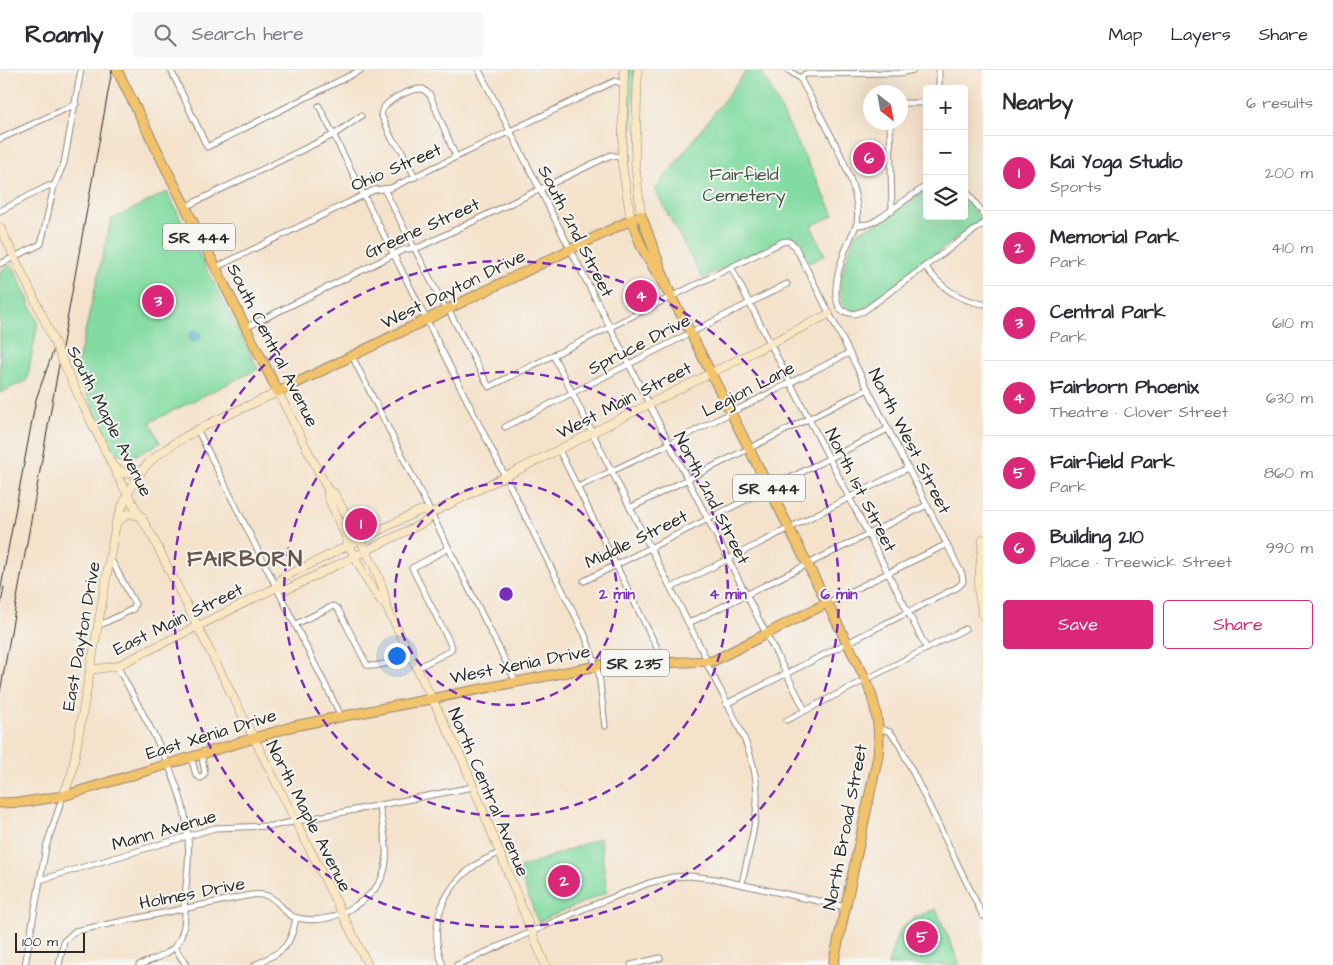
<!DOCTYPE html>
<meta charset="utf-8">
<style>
body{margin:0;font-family:"Architects Daughter",sans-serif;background:#f7f7f7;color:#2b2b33}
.controls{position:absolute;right:15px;top:15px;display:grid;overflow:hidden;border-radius:5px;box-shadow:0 5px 20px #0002}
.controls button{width:45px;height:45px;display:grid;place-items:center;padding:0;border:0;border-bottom:1px solid #e1e1e2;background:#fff;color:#2b2b33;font:25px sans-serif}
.compass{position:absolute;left:863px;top:15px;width:45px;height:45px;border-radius:50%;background:#fff;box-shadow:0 5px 20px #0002;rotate:149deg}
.scale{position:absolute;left:15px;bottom:12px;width:70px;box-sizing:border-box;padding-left:5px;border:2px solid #2b2b2b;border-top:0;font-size:14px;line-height:18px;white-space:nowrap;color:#2b2b2b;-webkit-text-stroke:4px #f6f6f2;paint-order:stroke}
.you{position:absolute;left:396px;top:585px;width:18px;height:18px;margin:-12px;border:4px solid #fff;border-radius:50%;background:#1a73e8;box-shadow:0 0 0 8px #1a73e833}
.badge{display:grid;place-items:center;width:32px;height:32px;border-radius:50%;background:#db2777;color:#fff;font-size:16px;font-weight:700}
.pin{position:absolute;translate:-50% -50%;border:2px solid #fff;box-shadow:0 1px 5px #0006}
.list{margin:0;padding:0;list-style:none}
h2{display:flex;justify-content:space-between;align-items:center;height:65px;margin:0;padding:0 20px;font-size:21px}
h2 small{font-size:16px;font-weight:400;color:#7c7c81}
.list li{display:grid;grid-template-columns:32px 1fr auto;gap:15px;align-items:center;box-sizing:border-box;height:75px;padding:0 20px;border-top:1px solid #e1e1e2}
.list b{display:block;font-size:19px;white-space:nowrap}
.list p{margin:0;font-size:16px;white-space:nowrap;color:#7c7c81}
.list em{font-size:16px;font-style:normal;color:#7c7c81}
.actions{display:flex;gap:10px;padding:15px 20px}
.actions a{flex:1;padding:11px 0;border:1px solid #db2777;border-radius:5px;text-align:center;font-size:18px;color:#db2777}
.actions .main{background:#db2777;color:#fff}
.icon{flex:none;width:28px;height:28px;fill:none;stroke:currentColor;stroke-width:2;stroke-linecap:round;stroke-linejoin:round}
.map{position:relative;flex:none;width:983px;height:895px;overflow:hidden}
header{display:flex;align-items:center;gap:30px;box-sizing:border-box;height:70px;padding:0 25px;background:#fff;border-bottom:1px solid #e1e1e2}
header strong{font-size:24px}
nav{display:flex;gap:28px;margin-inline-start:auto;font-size:18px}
.search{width:350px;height:45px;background:#f7f7f7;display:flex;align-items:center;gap:12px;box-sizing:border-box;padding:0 18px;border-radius:5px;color:#7c7c81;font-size:19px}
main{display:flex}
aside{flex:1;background:#fff}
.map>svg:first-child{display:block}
</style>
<header>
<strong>Roamly</strong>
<div class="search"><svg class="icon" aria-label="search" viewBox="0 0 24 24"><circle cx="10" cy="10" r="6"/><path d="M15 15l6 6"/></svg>Search here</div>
<nav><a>Map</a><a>Layers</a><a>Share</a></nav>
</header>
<main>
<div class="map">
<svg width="983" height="895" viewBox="0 0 983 895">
<rect width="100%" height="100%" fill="#f6f6f2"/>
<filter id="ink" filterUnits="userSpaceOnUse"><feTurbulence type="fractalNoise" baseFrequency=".02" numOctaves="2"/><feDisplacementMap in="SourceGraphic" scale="10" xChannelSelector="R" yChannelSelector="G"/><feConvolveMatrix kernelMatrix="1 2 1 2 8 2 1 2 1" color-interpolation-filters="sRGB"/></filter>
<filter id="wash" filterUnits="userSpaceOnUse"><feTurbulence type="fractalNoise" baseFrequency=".0096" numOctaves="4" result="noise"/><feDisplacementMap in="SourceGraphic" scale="20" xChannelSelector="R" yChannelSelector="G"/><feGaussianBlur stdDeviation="1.12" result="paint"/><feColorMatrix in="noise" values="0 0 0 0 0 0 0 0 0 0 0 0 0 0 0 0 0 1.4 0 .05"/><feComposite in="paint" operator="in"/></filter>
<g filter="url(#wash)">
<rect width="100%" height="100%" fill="#f4e2cb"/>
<!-- green -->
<g fill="#82dca1" stroke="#568466">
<polygon points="627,0 634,0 631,75 626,80"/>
<polygon points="747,0 761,0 834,145 811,156 825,185 807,194 792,165 702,208 655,120"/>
<path d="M 927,118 L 927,146 L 964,146 L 964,126 L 981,150 L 864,238 L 857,241 L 848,239 C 829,226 850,180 856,163 L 882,151 Z"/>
<path d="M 167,122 L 258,299 L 150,352 L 160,373 C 141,382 130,394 111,378 L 76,301 L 111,150 Z"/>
<polygon points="10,195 14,198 38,252 27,310 0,323 0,201"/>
<polygon points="600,768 607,822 538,852 518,799"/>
<path d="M 936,839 L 960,895 L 888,895 C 898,858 899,852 936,839 Z"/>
</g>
<!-- water -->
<circle fill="#5eb8db" stroke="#447283" cx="195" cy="266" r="5.5"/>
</g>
<g filter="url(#ink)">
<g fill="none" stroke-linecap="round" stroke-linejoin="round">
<defs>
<g id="street">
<polyline points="171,0 207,77 361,0"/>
<polyline points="479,0 805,640"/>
<polyline points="788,0 800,8 805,4 900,3 913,0"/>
<path d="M 800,8 C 819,45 863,112 857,153 C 856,158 852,163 851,167 C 843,184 827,225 842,241 L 854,244 L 864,241 L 983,154"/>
<polyline points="939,19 939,0"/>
<polyline points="901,33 927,33"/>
<polyline points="319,36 585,565 599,604 605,656"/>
<polyline points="890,52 892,141"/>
<polyline points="0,69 76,34"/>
<path d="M 415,107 L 401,79 L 392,69 L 381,44 C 383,31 411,18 423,19 L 430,25 L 456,87"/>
<polyline points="964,118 983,143"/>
<polyline points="384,119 444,236 448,239 489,317 782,172 788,171 795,176 962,504 963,512 958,517 726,634"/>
<polyline points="185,137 335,64 361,46"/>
<polyline points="0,141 48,116 54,116"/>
<polyline points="857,155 869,154 877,150 927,115"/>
<polyline points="0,194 41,174 54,116 64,93 81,0"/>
<path d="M 925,196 C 939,216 959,230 983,234"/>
<polyline points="731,197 927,579"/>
<polyline points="215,198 374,120 391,118 615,11 623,14"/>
<polyline points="245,258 403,180 420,177 611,85 622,88"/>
<polyline points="553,285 708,592"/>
<polyline points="352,286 516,612"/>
<polyline points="505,357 787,214"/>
<polyline points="198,361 341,646"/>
<polyline points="559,380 664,592"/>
<polyline points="578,417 669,374 849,283"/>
<polyline points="630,438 868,319"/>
<polyline points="584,511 888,359"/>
<polyline points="671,518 908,398"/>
<polyline points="827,533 947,474"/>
<polyline points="689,553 927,435"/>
<polyline points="296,554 333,536 338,539 367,595 374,596 413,588"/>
<polyline points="98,556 133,539 135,534 109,486"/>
<path d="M 706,592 C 727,636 759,681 757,731 C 756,759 747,787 742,814"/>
<path d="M 117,596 C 142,643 181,706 187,758 C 191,785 186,812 184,838"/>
<polyline points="417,598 450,581 452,577 412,498 449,478"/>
<polyline points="787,650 965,559"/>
<polyline points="879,658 890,662 898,672 983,846"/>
<polyline points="191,687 196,705 201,708 205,703 201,683"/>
<polyline points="40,810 215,758 272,756 473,717"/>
<polyline points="175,878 186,895"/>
<polyline points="25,895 46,777 63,726"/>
<path d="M 59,895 L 64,871 L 75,861 L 251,825 C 281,821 279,844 297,848 C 315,852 332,849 348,840 C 398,813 388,782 379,735"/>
<path d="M 139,895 C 172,883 186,877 185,838"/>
<path d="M 255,895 C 282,881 290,880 296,848"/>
<path d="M 443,895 C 423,846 453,799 500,783"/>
<polyline points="457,895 581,840 649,813 673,807 690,806 716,809 846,837"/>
<polyline points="631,895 660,888"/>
</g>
<g id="secondary">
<polyline points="624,0 622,94 631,150"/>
<polyline points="638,0 635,92 641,145"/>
<polyline points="0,157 43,247"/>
<polyline points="80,329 121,413 152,466 368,895"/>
<polyline points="114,397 126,404 144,399"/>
<path d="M 328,420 L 334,423 C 348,450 386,508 386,536"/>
<polyline points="117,452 129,443 142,447"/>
<polyline points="983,469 978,519 983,546"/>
<polyline points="277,517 288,519 427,451 432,443 829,244"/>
<polyline points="90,600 117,596 277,517 282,508 421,440 432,443"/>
<path d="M 63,726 L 72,703 L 116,453 C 123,434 130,416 143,399 C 171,366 239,341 278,322 L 328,420 L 328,427 C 341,455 365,517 386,536 L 463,691 L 545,895"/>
</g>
<g id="primary">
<polyline points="117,0 278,322 641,145 671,226"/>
<path d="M 631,150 L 642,178 L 682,246 L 866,610 C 876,634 881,660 878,686 L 833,895"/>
<polyline points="0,733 25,732 63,726 294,656 602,595 713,591 827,533"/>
</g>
</defs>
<!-- street casing -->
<use href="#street" stroke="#90867b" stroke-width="7"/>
<!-- secondary casing -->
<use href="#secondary" stroke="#90867b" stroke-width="9"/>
<!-- primary casing -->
<use href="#primary" stroke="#90867b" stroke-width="11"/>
<!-- street -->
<use href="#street" stroke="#fff" stroke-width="5"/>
<!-- secondary -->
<use href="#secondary" stroke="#fae7c3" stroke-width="8"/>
<!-- primary -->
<use href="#primary" stroke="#f2c36a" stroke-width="9"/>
<!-- rail -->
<g stroke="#2b2b2b" stroke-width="1">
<polyline points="0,523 36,329 54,279"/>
<polyline points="0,540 4,517"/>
<polyline points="0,623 112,0"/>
</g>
<defs>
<polyline id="secondary-bridge" points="43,247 80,329"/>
</defs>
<!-- secondary-bridge casing -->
<use href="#secondary-bridge" stroke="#90867b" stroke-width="9" stroke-linecap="butt"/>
<!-- secondary-bridge -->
<use href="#secondary-bridge" stroke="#fae7c3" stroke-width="8"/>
</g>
</g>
<!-- distance rings -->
<g fill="none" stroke="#7b2cbf" stroke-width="2.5" stroke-dasharray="9 6">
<circle cx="506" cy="524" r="111"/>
<circle cx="506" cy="524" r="222"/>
<circle cx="506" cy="524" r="333"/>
</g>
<g text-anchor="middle" stroke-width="4" stroke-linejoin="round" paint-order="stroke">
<!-- shield labels -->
<g fill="#f6f6f2" stroke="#686867" stroke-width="1">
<rect x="163" y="153.5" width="72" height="27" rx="4"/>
<rect x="733" y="404.5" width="72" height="27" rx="4"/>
<rect x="601" y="579.5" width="68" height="27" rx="4"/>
</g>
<g font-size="16" font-weight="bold" fill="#2b2b2b">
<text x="199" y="173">SR 444</text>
<text x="769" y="424">SR 444</text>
<text x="635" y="599">SR 235</text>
</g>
<!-- street labels -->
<g font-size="18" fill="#2b2b2b" stroke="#f6f6f2">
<text transform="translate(396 97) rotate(-23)" y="6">Ohio Street</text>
<text transform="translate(422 158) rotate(-24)" y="6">Greene Street</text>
<text transform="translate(576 161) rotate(63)" y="6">South 2nd Street</text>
<text transform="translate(453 219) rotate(-26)" y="6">West Dayton Drive</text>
<text transform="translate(639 274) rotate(-27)" y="6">Spruce Drive</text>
<text transform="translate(273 275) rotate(63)" y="6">South Central Avenue</text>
<text transform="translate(748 319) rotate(-27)" y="6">Legion Lane</text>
<text transform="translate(624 330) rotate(-27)" y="6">West Main Street</text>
<text transform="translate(110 351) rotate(63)" y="6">South Maple Avenue</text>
<text transform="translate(910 371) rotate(63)" y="6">North West Street</text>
<text transform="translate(861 420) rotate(63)" y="6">North 1st Street</text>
<text transform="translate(712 428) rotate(63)" y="6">North 2nd Street</text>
<text transform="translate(636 469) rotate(-26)" y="6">Middle Street</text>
<text transform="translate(178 549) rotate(-26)" y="6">East Main Street</text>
<text transform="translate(81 566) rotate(-80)" y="6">East Dayton Drive</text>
<text transform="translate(520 594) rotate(-11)" y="6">West Xenia Drive</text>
<text transform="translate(211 664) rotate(-17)" y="6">East Xenia Drive</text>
<text transform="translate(489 722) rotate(67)" y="6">North Central Avenue</text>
<text transform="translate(309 746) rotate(63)" y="6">North Maple Avenue</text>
<text transform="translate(845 757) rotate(-79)" y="6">North Broad Street</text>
<text transform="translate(164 760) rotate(-16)" y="6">Mann Avenue</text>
<text transform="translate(192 823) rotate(-11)" y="6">Holmes Drive</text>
</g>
<!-- park labels -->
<g font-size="18" fill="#415748" stroke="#f6f6f2">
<text x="744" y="110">Fairfield<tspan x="744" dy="21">Cemetery</tspan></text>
</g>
<!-- district labels -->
<g font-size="22" font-weight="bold" letter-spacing="1" fill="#6a554c" stroke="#f6f6f2">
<text x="245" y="496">FAIRBORN</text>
</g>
</g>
<circle cx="506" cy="524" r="8" fill="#7b2cbf" stroke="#f6f6f2" stroke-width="2.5"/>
<g font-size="15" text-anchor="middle" font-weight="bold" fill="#7b2cbf" stroke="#f6f6f2" stroke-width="4" stroke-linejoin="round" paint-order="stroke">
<text x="617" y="529">2 min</text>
<text x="728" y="529">4 min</text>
<text x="839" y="529">6 min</text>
</g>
</svg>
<div class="controls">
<button>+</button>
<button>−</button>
<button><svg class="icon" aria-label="layers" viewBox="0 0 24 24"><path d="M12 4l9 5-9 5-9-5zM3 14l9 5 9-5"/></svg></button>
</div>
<svg class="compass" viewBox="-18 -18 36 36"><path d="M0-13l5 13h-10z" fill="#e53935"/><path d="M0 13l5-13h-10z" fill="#7c7c81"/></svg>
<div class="scale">100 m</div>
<div class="you"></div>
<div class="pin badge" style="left:361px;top:454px">1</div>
<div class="pin badge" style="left:564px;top:811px">2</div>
<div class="pin badge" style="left:158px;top:231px">3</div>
<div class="pin badge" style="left:641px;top:226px">4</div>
<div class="pin badge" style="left:922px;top:867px">5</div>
<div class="pin badge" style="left:869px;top:88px">6</div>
</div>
<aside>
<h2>Nearby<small>6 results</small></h2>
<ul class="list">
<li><span class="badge">1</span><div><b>Kai Yoga Studio</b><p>Sports</p></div><em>200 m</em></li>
<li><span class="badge">2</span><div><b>Memorial Park</b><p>Park</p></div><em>410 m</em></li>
<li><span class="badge">3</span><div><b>Central Park</b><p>Park</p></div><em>610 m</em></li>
<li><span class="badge">4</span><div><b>Fairborn Phoenix</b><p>Theatre · Clover Street</p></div><em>630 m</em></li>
<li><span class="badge">5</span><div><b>Fairfield Park</b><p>Park</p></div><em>860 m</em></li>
<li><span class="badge">6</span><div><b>Building 210</b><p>Place · Treewick Street</p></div><em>990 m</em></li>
</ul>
<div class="actions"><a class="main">Save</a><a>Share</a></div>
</aside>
</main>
